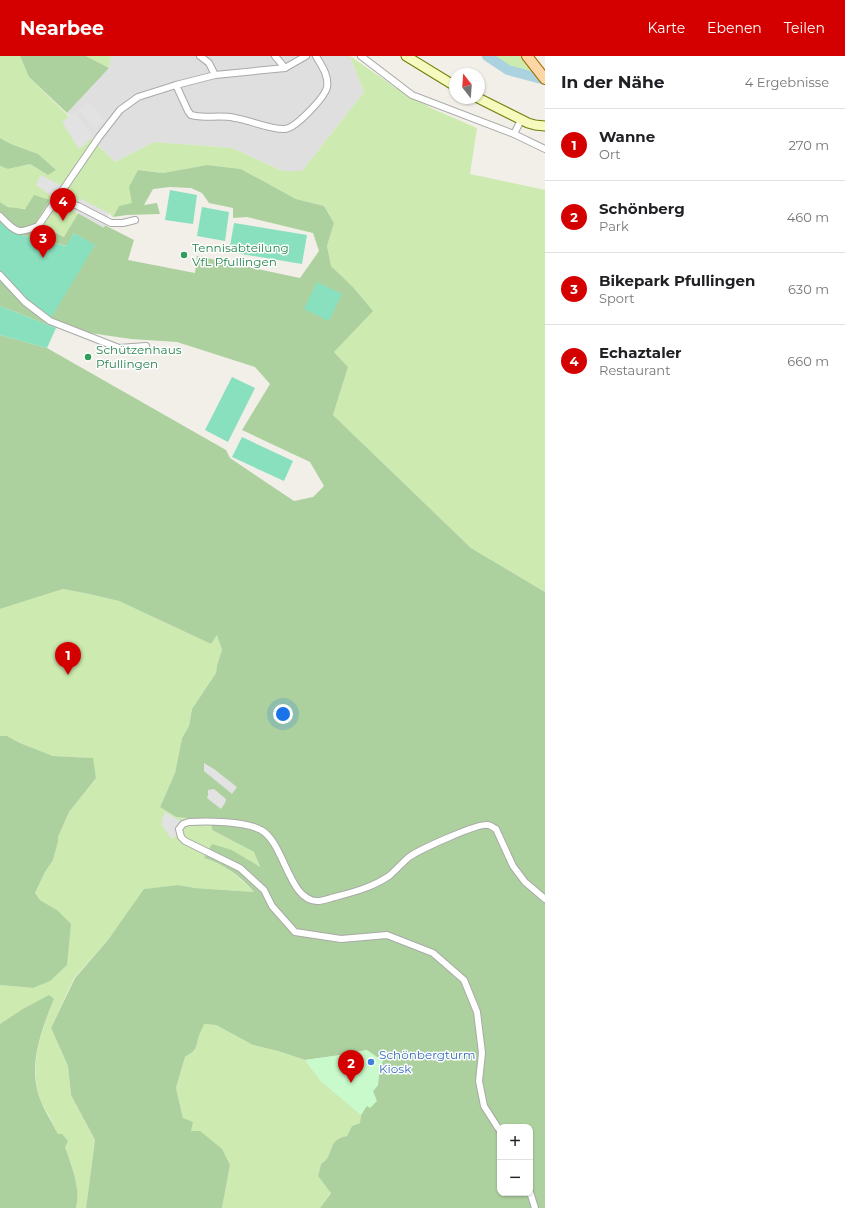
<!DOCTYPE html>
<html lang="de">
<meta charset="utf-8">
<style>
body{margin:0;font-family:Montserrat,sans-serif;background:#f2f2f2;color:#202124}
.controls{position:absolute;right:12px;bottom:12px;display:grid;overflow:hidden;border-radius:8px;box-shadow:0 1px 3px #0004}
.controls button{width:36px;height:36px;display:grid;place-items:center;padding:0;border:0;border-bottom:1px solid #e0e0e0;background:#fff;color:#202124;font:20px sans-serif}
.compass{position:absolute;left:449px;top:12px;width:36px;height:36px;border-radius:50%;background:#fff;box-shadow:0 1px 3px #0004;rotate:343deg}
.you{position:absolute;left:283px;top:658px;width:14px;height:14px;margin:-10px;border:3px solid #fff;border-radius:50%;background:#1a73e8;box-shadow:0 0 0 6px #1a73e833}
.badge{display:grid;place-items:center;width:26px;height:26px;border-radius:50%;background:#d40000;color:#fff;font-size:13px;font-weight:700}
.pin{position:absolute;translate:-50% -33px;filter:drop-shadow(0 1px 2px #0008)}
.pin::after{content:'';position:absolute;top:21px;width:14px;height:12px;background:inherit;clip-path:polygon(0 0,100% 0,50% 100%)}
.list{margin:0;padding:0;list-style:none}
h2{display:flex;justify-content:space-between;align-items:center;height:52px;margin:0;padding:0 16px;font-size:17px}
h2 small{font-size:13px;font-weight:400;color:#757577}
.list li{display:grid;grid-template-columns:26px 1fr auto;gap:12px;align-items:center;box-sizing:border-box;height:72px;padding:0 16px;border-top:1px solid #e0e0e0}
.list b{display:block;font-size:15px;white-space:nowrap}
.list p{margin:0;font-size:13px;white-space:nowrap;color:#757577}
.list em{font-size:13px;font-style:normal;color:#757577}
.map{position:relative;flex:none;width:545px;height:1152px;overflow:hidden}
header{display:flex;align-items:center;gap:24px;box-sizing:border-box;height:56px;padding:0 20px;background:#d40000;color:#fff}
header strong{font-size:19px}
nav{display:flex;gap:22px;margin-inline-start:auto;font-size:14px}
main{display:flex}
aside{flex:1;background:#fff}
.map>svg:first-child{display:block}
</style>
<header>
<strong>Nearbee</strong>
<nav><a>Karte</a><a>Ebenen</a><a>Teilen</a></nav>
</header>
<main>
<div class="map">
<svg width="545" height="1152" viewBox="0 0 545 1152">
<rect width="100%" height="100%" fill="#f2efe9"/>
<!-- residential -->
<polygon fill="#e0dfdf" points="111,0 350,0 364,36 302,115 282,115 232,92 154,86 115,106 67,57 109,12"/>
<!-- grass -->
<g fill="#cdebb0">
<path d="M 0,0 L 20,0 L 29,21 L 115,106 L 154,86 L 232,92 L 282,115 L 302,115 L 364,36 L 350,0 L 396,32 L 431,52 L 477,72 L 470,118 L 545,134 L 545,536 L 471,492 L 333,359 L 348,311 L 334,296 L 352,230 L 331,210 L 327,190 L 334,167 L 324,150 L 296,143 L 241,113 L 207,109 L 163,117 L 139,114 L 132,148 L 119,150 L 113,161 L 109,157 L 74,155 L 78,158 L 65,181 L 36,166 L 50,144 C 31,151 18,158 0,146 L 0,110 L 8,113 L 30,108 L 48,119 L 38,98 L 11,88 L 0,82 Z"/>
<polygon points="86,0 111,0 109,12"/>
<polygon points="495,0 521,0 533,17 517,14"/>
<path d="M 63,533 L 89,538 L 119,545 L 211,588 L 217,578 L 222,594 L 217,609 L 216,617 L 192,653 L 189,670 L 182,682 L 175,717 L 160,751 L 176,761 L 188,762 L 211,767 L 212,774 L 254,796 L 260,812 L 232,794 L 204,802 C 227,809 237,820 254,836 L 195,832 L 178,829 L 145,833 L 108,884 L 74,922 L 51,972 L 68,1010 L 71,1039 L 95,1084 L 86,1152 L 76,1152 C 83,1122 62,1086 49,1060 C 44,1051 38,1042 37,1032 C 31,1001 43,971 54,943 L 21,954 L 0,968 L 0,929 L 33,932 L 57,854 L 40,844 L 35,837 L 45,816 L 53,804 L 58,786 L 58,781 L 69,756 L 96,722 L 92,702 L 53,700 L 20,687 L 7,680 L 0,680 L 0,553 Z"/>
<path d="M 204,968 L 216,969 L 253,989 L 278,995 L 305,1004 L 321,1025 L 361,1059 L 360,1067 L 352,1070 L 347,1080 C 325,1084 336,1099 321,1108 L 318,1120 L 331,1136 L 320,1152 L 222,1152 L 230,1109 L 191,1075 L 183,1062 L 176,1032 L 185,1001 C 198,993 195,993 199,980 C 200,976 202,972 204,968 Z"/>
</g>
<!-- forest -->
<g fill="#add19e" fill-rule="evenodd">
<polygon points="20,0 86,0 109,12 67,57 29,21"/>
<polygon points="0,82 11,88 38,98 56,114 48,119 30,108 8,113 0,110"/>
<path d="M 207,109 L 241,113 L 296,143 L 324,150 L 334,167 L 327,190 L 331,210 L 352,230 L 373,255 L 334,296 L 348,311 L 333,359 L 471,492 L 545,536 L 545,1152 L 320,1152 L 331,1137 L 318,1120 L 321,1108 C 336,1099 325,1084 347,1080 L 352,1070 L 360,1067 L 361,1059 L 373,1035 L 378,1029 L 379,1014 L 367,994 L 341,999 L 305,1004 L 278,995 L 253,989 L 216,969 L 204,968 C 203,972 200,976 199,980 C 195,993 198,993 185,1001 L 176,1032 L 183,1062 L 193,1066 L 191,1075 L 200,1075 L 222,1093 L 230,1109 L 222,1152 L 86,1152 L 95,1084 L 71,1039 L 68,1010 L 51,972 L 75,922 L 108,884 L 144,833 L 178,829 L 195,832 L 254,836 C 240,820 224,808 204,802 L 212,788 L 232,794 L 260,811 L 254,796 L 212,774 L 211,767 L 190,769 L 187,762 L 176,761 L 160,751 L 175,717 L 182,682 L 189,670 L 192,653 L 216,617 L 217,609 L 222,594 L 217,579 L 211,588 L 119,545 L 89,538 L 63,533 L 0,553 L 0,279 L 47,292 L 226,394 L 230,402 L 294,445 L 313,441 L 324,430 L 310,406 L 242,374 L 270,328 L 255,311 L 177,286 L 131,283 L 56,272 L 0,250 L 0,215 L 27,244 L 95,190 L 74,177 L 67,190 L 13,177 L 0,165 L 0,146 L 8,151 L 25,153 L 34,139 L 50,144 L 36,166 L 64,181 L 79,156 L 134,184 L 128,204 L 195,217 L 197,200 L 300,222 L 319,195 L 313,177 L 247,161 L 233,162 L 233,152 L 209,147 L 202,137 L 191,132 L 170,131 L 153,133 L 144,149 L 157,147 L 160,158 L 127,159 L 113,161 L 119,150 L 132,147 L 129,131 L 138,114 L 163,117 ZM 500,1071 L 530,1071 L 530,1137 L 500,1137 Z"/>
<polygon points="0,680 7,680 20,687 53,700 93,702 96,722 69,756 58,781 58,786 53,804 45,816 35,837 40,844 57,854 71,868 67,909 50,925 33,932 0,929"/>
<path d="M 49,939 L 54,943 C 43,970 30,1003 37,1033 C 40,1048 51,1064 58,1078 L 62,1078 L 68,1085 L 65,1091 C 72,1111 81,1132 76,1152 L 0,1152 L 0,968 L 21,954 Z"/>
</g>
<!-- park -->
<polygon fill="#c8facc" points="367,994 383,1005 379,1014 378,1029 373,1035 377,1045 370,1052 367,1050 361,1059 321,1025 305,1004 341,999"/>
<!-- pitch -->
<g fill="#88e0be">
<polygon points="170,134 197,139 193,168 165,164"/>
<polygon points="202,151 229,156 225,185 197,180"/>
<polygon points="0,165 13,177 66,190 74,177 95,189 51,262 27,244 0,215"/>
<polygon points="234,167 307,179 302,208 229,196"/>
<polygon points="317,226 342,238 329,265 304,253"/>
<polygon points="0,250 56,272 47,292 0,279"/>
<polygon points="232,321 255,332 228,386 205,374"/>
<polygon points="242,381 293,405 284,425 232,401"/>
</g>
<!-- parking -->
<g fill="#e2e2e2">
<polygon points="88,45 104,64 95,73 79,54"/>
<polygon points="75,56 92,80 87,87 79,93 62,66"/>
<polygon points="41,119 64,131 56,143 36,129"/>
<polygon points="79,142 109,157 104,172 74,155"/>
<polygon points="204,707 214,713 237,731 232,738 204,715"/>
<polygon points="214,733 226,743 225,747 221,753 207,742 208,739 208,734"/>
<polygon points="165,756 182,766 176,780 173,782 170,781 162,769 162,764"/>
</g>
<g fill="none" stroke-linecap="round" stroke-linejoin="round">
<!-- river -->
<polyline stroke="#aad3df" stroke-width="10" points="487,0 508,14 545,24"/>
<defs>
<g id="minor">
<polyline points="200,0 209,7 215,19"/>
<polyline points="275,0 285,12"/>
<polyline points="361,0 412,39 514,78 545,93"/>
<path d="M 176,29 L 188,55 L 191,59 L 196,60 C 209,62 222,59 235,62 C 249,64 272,74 285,73 C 296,72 325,41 327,31 C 329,19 321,9 316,0"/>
<polyline points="514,78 521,64"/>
<polyline points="56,143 78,150 111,167 123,167 135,164"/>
<path d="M 0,160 C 16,176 16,179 38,170 L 99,81 L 120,54 L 138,41 L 176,29 L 215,19 L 285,12 L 306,0"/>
<polyline points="0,219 25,246 50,265 119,292 146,290"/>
<path d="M 500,1075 L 484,1050 L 479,1025 L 482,997 L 477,956 L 464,924 L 433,897 L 387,879 L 341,883 L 295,876 L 272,850 L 264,834 L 240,812 L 185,785 L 181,781 L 179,773 L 183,768 L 189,766 C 207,765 245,765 261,774 C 284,786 289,845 317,845 C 323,845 330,842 335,841 C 354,836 373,831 389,820 C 396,814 402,807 409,801 C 419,794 477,767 488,769 C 490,769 494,772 496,773 L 513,810 L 525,826 L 545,843"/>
<polyline points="530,1136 535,1152"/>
</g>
<g id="secondary">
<polyline points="406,0 455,30"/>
<polyline points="478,42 528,67 535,69 545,70"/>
</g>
<polyline id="primary" points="527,0 545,23"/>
</defs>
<!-- minor casing -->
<use href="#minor" stroke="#a9a9a9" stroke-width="8"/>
<!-- secondary casing -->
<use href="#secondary" stroke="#707d05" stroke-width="11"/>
<!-- primary casing -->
<use href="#primary" stroke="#a06b00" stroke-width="12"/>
<!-- minor -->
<use href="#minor" stroke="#fff" stroke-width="6"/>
<!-- secondary -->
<use href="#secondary" stroke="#f7fabf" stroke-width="9"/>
<!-- primary -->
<use href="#primary" stroke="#fcd6a4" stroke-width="10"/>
</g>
<!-- markers -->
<g fill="#2e9e5b" stroke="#fff" stroke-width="1.5">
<circle cx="184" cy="199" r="4"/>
<circle cx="88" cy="301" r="4"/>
</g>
<circle fill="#3f7fe0" stroke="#fff" stroke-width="1.5" cx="371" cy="1006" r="4"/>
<g text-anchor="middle" stroke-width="3" stroke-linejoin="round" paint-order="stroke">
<!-- leisure labels -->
<g font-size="12" fill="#27864d" stroke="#fff" text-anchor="start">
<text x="192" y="196">Tennisabteilung<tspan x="192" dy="14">VfL Pfullingen</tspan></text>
<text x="96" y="298">Schützenhaus<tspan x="96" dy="14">Pfullingen</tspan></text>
</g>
<!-- shop labels -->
<g font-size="12" fill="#366cbe" stroke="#fff" text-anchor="start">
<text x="379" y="1003">Schönbergturm<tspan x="379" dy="14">Kiosk</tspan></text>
</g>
</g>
</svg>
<div class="controls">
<button>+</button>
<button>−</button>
</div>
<svg class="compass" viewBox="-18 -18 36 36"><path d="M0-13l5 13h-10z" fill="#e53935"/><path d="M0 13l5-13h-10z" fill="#757577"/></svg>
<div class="you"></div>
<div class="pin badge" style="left:68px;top:619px">1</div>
<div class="pin badge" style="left:351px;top:1027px">2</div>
<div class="pin badge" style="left:43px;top:202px">3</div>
<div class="pin badge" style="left:63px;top:165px">4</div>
</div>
<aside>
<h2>In der Nähe<small>4 Ergebnisse</small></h2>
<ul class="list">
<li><span class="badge">1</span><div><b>Wanne</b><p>Ort</p></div><em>270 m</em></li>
<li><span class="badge">2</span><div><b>Schönberg</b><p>Park</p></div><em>460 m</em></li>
<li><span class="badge">3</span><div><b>Bikepark Pfullingen</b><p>Sport</p></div><em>630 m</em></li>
<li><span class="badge">4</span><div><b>Echaztaler</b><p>Restaurant</p></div><em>660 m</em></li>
</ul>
</aside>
</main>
